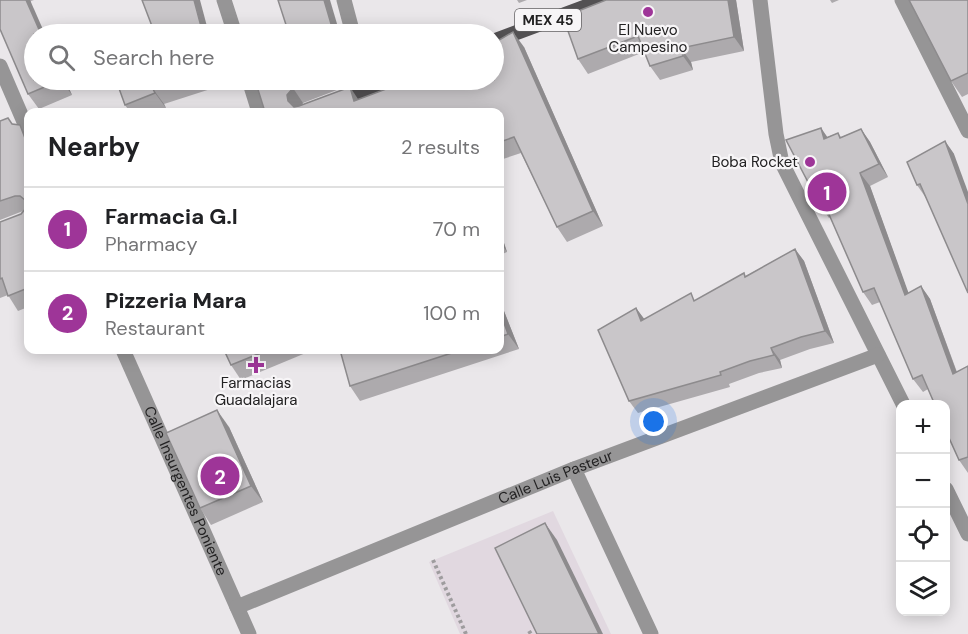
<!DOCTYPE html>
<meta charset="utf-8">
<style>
body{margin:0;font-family:"DM Sans",sans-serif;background:#f6f6f6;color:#202124}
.controls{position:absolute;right:18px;bottom:18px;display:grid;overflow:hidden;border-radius:12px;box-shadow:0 3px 15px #0003}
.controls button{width:54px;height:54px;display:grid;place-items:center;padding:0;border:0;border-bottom:2px solid #e0e0e0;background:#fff;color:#202124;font:30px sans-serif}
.you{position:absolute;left:654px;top:422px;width:21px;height:21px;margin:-15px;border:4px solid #fff;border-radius:50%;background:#1a73e8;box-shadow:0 0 0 9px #1a73e833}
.badge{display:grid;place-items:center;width:39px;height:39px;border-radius:50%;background:#9e3598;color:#fff;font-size:20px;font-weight:700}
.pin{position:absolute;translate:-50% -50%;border:3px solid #fff;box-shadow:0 2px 6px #0006}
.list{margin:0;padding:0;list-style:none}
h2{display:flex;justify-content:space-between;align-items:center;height:78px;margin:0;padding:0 24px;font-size:26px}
h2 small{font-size:20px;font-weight:400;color:#757577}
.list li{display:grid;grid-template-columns:39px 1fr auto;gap:18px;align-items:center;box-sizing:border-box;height:84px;padding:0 24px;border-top:2px solid #e0e0e0}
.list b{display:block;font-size:22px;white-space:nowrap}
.list p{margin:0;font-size:20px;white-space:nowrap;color:#757577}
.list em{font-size:20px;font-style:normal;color:#757577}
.icon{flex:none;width:33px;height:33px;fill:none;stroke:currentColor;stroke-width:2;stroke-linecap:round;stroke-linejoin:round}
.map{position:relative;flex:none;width:968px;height:634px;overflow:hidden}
.search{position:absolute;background:#fff;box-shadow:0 3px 15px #0003;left:24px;top:24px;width:480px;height:66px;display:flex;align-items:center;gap:15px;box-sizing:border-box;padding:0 21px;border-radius:33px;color:#757577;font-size:22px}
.panel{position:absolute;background:#fff;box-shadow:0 3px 15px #0003;left:24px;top:108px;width:480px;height:246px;border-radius:12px}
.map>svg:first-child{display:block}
</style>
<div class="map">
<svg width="968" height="634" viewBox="0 0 968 634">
<rect width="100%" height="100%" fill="#eae7ea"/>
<!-- built -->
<polygon fill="#e1d8e0" points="553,511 611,634 460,634 429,562"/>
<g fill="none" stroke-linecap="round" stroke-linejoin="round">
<!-- path -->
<g stroke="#9e9c9e" stroke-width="4" stroke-dasharray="3 3" stroke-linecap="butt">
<polyline points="433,560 466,634"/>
<polyline points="529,631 531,634"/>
</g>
<!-- pedestrian -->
<polyline stroke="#969596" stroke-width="15" points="344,0 353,34"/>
<!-- minor -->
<g stroke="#969596" stroke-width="15">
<polyline points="224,0 235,34"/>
<polyline points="760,0 776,134 782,163 903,404"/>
<polyline points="902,0 968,131"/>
<polyline points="0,66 28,131"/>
<polyline points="249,80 259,112"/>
<path id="s1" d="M 123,350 L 249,634"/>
<polyline points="574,469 651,634"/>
<polyline points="946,489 968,534"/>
<path id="s2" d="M 237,607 L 574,469 L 878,355"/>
</g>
<!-- primary -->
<g stroke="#535153" stroke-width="15">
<polyline points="494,41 604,0"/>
<polyline points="307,112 391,80"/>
</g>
</g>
<!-- wall -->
<g fill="#adaaad">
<polygon points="0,0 34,0 31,1 34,80 65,80 72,95 39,109 28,94"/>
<polygon points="517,0 527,0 519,3"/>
<polygon points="736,0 744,51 691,62 693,70 660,80 650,66 644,52 588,74 578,59 563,17"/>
<polygon points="830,0 839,0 832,3"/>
<polygon points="968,0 968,94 962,97 951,81"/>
<polygon points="524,47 603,226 567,242 557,227 521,153 500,160 500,112 265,112 255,80 354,80 355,83 303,103 301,106 359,100"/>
<polygon points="116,80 222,80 223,85 164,104 166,108 154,112 130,112 125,105"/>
<polygon points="0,121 20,125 28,138 28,307 18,311 8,295 0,298 0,222 21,214 23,211 0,220"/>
<polygon points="821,128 827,137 838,133 841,137 861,129 870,142 888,177 870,186 908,293 921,286 930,299 957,372 968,366 968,473 959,460 928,389 923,392 913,379 880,302 872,305 863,292 830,217 829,218 820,205"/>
<polygon points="945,141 954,154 926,198 917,185"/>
<polygon points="500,231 507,252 500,255"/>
<polygon points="795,249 804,261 834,343 810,349 780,360 782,368 759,373 729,384 730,387 638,413 629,401 636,308 644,319 696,300 746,276"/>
<polygon points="500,301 519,349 360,401 350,386 340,350 500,350"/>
<polygon points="224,350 313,350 241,380 231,365"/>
<polygon points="229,427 263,502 211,525 200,508"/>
</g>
<!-- shaded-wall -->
<g fill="#8d8b8d">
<polygon points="26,0 30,0 45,34 41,34"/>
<polygon points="194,0 200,0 209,34 203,34"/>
<polygon points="324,0 330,0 340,34 334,34"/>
<polygon points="728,0 736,0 744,51 734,37"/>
<polygon points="513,32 524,47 603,226 593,211"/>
<polygon points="681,48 691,62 693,70 683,56"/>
<polygon points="61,80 65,80 72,95"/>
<polygon points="350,87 360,102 354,101"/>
<polygon points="293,88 303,103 298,110 288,101 287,95"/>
<polygon points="153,89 164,104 166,108 155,93"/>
<polygon points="20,125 28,138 28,146"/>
<polygon points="821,128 830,141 824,139"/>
<polygon points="861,129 870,142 888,177 879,164"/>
<polygon points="945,141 954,154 968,192 968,204"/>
<polygon points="860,173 870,186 914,308 905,295"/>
<polygon points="500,231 507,252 500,242"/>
<polygon points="795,249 804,261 834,343 825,331"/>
<polygon points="921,286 930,299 962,387 953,374"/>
<polygon points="500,301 519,349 508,334 500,312"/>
<polygon points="636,308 645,320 641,321"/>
<polygon points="771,348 780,360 782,368 774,355"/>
<polygon points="217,410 229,427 263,502 251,486"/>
<polygon points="545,523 557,540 603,634 599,634"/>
</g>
<!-- building -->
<g fill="#c9c6c9" stroke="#8d8b8d" stroke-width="1.5">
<polygon points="0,0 26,0 41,34 34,34 34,80 61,80 28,94 0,29"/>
<polygon points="142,0 194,0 203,34 155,34"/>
<polygon points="278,0 324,0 334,34 289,34"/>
<polygon points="606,0 728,0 734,37 681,48 683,56 650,66 638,36 578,59 563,17"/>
<polygon points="909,0 968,0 968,73 951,81"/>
<polygon points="513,32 593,211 557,227 514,137 500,142 500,112 265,112 255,80 316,80 293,88 287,95 288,101 294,107 299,106 350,87 354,101 410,80 494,80 494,43"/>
<polygon points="116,80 183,80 153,89 155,93 125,105"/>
<polygon points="8,118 12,124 20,125 28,146 28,288 8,296 2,278 0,279 0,222 21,214 27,207 26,201 20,196 15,196 0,201 0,121"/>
<polygon points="821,128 824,139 838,133 840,138 861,129 879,164 860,173 905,295 921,286 953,374 968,366 968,457 959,460 945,429 945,405 935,405 922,375 913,379 874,288 863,292 824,203 820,205 786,140"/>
<polygon points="945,141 968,204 968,293 920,184 917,185 907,162"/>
<polygon points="795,249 825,331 801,337 771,348 774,355 750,361 720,372 721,375 629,401 598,330 636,308 641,321 691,293 694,301 744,273 745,277"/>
<polygon points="500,312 508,334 500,337"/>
<polygon points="224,350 268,350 231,365"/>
<polygon points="340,350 461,350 350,386"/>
<polygon points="217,410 251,486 200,508 166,433"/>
<polygon points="545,523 599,634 537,634 495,548"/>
</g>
<!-- markers -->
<g fill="#9e3598" stroke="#f7f5f7" stroke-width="2">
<circle cx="648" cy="12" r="6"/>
<circle cx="810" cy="162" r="6"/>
<path d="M253 356h6v6h6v6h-6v6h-6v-6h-6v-6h6z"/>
</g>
<g text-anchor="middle" stroke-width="4.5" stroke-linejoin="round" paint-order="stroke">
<!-- shield labels -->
<rect fill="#f7f5f7" stroke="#636163" stroke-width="1.5" x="515" y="9" width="66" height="22" rx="4.5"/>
<g font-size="14" font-weight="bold" fill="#232223">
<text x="548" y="25">MEX 45</text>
</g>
<!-- poi labels -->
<g font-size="15" fill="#232223" stroke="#f7f5f7">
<text x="648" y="35">El Nuevo<tspan x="648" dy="17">Campesino</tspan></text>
<text x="798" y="167" text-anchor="end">Boba Rocket</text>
<text x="256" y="388">Farmacias<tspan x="256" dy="17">Guadalajara</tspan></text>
</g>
<!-- street labels -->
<g font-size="15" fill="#232223" stroke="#f7f5f7">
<text dy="5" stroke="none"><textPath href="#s2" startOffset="344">Calle Luis Pasteur</textPath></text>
<text dy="5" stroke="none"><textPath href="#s1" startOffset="154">Calle Insurgentes Poniente</textPath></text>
</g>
</g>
</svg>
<div class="controls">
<button>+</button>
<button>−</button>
<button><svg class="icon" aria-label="locate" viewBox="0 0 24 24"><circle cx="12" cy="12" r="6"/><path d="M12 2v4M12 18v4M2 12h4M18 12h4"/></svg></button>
<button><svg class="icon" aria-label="layers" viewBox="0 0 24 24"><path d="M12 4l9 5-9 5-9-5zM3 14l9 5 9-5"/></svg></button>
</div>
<div class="you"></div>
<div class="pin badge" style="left:827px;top:192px">1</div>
<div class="pin badge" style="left:220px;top:476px">2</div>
<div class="search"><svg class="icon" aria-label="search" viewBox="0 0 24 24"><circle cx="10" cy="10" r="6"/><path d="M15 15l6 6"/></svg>Search here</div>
<section class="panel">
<h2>Nearby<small>2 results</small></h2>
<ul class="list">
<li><span class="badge">1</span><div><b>Farmacia G.I</b><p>Pharmacy</p></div><em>70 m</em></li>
<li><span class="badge">2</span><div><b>Pizzeria Mara</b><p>Restaurant</p></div><em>100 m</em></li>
</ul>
</section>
</div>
